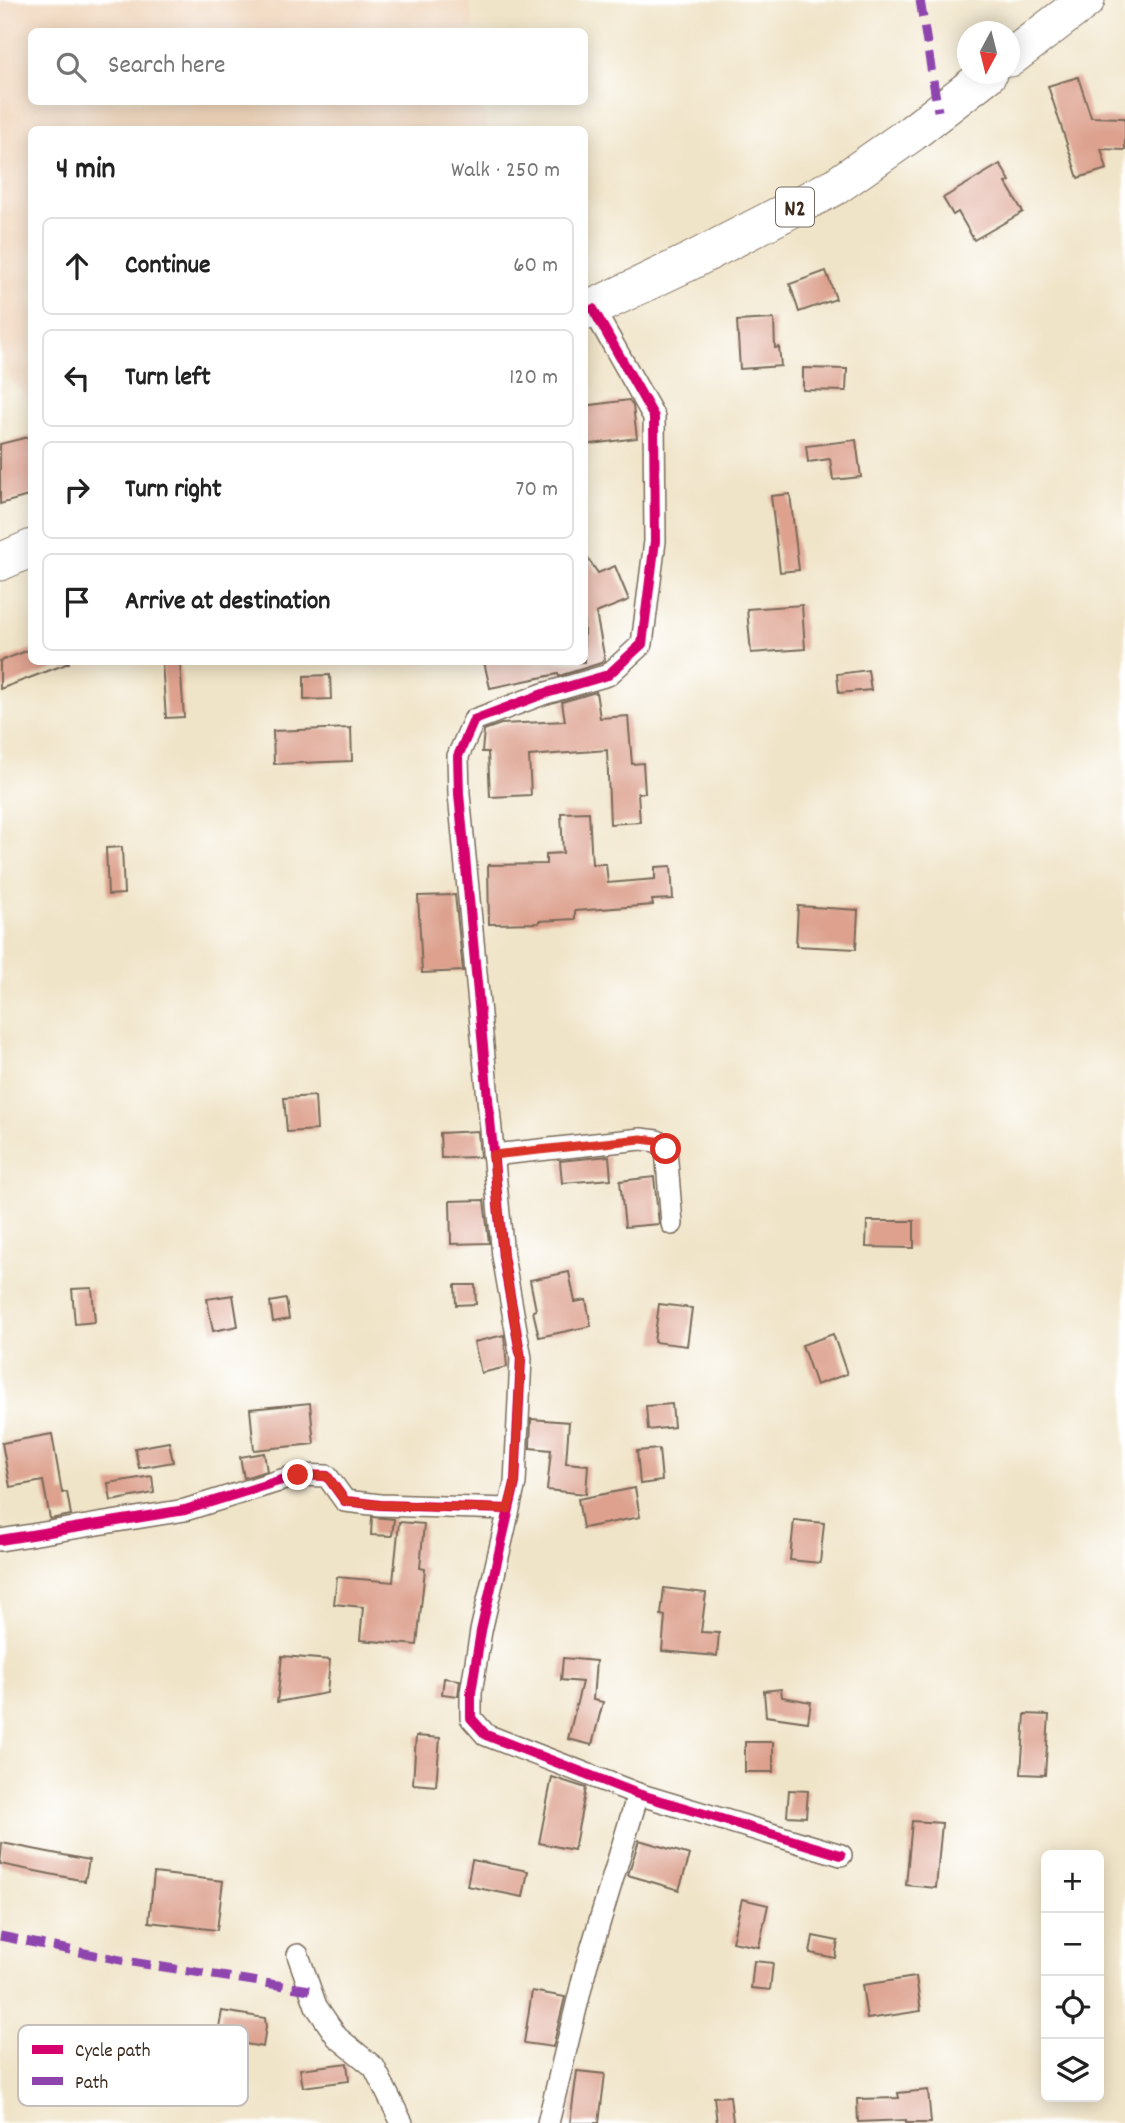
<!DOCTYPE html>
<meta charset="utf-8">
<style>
body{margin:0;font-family:Dekko,sans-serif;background:#f2f2f2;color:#222}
.controls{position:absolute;right:21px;bottom:21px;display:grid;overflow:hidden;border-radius:10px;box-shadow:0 4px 18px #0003}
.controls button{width:63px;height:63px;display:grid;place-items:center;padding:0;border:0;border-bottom:2px solid #e0e0e0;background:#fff;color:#222;font:35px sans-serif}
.compass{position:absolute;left:957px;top:21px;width:63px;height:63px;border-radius:50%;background:#fff;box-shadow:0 4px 18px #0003;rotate:187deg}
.stop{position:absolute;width:21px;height:21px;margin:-16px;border:5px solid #d93025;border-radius:50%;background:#fff}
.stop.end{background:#d93025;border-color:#fff;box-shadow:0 2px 7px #0008}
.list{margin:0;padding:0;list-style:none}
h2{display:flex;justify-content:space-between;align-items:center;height:91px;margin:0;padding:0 28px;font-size:30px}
h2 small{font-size:23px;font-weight:400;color:#767676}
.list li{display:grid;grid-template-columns:46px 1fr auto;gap:21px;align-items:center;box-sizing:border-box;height:98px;margin:0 14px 14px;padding:0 14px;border:2px solid #e0e0e0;border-radius:10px}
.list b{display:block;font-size:26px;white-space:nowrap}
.list em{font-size:23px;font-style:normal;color:#767676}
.icon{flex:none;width:38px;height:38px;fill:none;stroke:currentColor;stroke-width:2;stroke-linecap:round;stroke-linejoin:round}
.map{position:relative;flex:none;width:1125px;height:2123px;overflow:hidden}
.search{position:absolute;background:#fff;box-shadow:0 4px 18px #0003;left:28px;top:28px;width:560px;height:77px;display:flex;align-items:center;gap:18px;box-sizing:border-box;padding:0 24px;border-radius:10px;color:#767676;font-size:26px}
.panel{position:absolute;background:#fff;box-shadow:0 4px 18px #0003;left:28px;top:126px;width:560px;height:539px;border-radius:10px}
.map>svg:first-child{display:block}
</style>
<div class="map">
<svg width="1125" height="2123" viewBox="0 0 1125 2123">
<rect width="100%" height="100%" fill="#fff"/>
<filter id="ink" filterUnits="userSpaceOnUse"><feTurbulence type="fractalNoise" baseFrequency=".0143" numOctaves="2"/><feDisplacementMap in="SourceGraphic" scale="14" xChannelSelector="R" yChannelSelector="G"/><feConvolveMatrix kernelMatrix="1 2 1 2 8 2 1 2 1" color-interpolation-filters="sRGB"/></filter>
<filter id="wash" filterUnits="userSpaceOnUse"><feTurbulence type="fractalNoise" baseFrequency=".00686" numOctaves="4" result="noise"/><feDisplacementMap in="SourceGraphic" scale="28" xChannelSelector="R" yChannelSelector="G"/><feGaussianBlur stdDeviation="1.57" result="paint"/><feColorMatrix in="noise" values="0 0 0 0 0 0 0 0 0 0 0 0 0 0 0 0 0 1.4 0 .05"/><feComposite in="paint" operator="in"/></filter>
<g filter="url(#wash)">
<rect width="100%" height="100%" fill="#f0e4c8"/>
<!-- built -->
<polygon fill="#f0d6bc" points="0,0 470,0 474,31 32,32 32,102 483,102 487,129 32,130 31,402 8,376 0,350"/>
<g id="blocks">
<!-- building -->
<g fill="#dda18e">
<polygon points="1078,77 1091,117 1125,118 1125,150 1101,149 1107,169 1078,178 1048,86"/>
<polygon points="1000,164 1010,181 1006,183 1023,212 974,240 958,212 953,215 943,198"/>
<polygon points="826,271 836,299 799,312 790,284"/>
<polygon points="774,319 775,348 779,347 781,366 740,369 737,321"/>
<polygon points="803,368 847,369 846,391 803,390"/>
<polygon points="629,400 633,406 637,438 584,445 584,406"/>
<polygon points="32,436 32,495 0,504 0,444"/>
<polygon points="856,440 861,477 833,480 830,459 808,462 806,446"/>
<polygon points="790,494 799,570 780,572 771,496"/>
<polygon points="584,553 598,573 615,566 629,600 596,613 605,660 601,663 559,676 558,674 490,688 484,662 584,662"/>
<polygon points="802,605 805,649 751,653 747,609"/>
<polygon points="32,649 32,662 69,662 69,663 0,689 0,661"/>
<polygon points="162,662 180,662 184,717 166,718"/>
<polygon points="868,670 871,690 839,693 837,674"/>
<polygon points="330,675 331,699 304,700 304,676"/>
<polygon points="596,692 600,718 628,716 632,764 643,763 645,793 638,793 640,822 610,824 607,750 529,756 531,795 490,797 488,752 482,752 484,730 501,724 565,721 562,702"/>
<polygon points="351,728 352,761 274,764 273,731"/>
<polygon points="589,812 592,864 606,864 608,883 655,879 655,867 671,866 673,899 652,900 653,905 575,911 575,919 539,921 539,923 489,924 488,865 546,864 546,854 563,853 561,813"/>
<polygon points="122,847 124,894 108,895 106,848"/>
<polygon points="455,895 463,971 422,973 418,896"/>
<polygon points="798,906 858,910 856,949 796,946"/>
<polygon points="315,1096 317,1130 287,1132 284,1098"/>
<polygon points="478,1131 480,1157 441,1158 440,1133"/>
<polygon points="609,1156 611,1179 562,1183 560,1161"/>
<polygon points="654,1177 659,1224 625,1227 620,1181"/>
<polygon points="484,1200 489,1243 451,1244 450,1201"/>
<polygon points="867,1221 914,1221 914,1248 866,1247"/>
<polygon points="569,1272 575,1302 586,1300 591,1326 539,1337 533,1311 536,1310 530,1280"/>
<polygon points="455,1285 475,1285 476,1304 456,1305"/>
<polygon points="92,1288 95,1322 75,1324 72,1289"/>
<polygon points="233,1295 238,1326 213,1331 207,1299"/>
<polygon points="286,1299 289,1319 273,1322 270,1302"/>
<polygon points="659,1304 692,1308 687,1346 654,1342"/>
<polygon points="833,1334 847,1374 816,1385 802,1345"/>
<polygon points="504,1335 507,1367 481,1373 474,1342"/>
<polygon points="310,1403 314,1444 254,1450 250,1409"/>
<polygon points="672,1404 674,1427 648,1430 646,1406"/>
<polygon points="531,1419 569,1422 566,1463 588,1465 586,1494 547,1490 551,1450 530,1448"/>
<polygon points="52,1434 62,1493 67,1492 71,1515 50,1519 43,1481 10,1487 2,1443"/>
<polygon points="169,1442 173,1462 139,1468 135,1448"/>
<polygon points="659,1449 662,1481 640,1484 637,1451"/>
<polygon points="264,1453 267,1471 244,1478 240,1457"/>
<polygon points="152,1476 154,1493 111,1501 108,1483"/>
<polygon points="635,1488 640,1517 583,1528 578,1499"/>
<polygon points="372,1517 394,1519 392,1536 371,1535"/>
<polygon points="794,1520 824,1523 820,1563 790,1560"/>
<polygon points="399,1522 424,1524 420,1568 425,1569 417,1645 360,1640 363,1607 334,1604 337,1577 393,1582"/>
<polygon points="664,1588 706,1593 701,1632 719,1633 717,1656 662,1651 665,1616 661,1615"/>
<polygon points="282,1656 330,1660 327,1693 277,1702"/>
<polygon points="563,1658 596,1661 593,1700 603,1702 592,1745 568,1739 582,1682 561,1680"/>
<polygon points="444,1678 460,1680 458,1696 442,1694"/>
<polygon points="781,1689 782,1697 811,1702 808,1722 766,1716 764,1691"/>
<polygon points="1025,1714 1049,1715 1045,1775 1021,1774"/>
<polygon points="416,1736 440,1738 436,1786 413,1784"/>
<rect x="745" y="1742" width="28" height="30"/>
<polygon points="552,1777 586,1788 574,1850 539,1843"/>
<polygon points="789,1790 808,1791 806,1817 787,1816"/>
<polygon points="912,1821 942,1823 936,1888 906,1885"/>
<polygon points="639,1840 690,1855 679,1890 628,1875"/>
<polygon points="2,1843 89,1860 85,1881 0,1864"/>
<polygon points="472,1860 528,1871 523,1897 467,1886"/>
<polygon points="154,1873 223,1881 217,1930 149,1922"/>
<polygon points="742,1899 768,1905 759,1947 732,1942"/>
<polygon points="813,1936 838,1941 835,1958 810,1953"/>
<polygon points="754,1961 773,1963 770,1990 751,1988"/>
<polygon points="916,1977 921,2011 867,2019 862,1985"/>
<polygon points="532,1991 565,1997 553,2047 524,2043"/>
<polygon points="222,2011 265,2018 266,2027 263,2047 217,2039"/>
<polygon points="347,2063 349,2081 303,2087 300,2069"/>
<polygon points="577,2071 605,2074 599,2123 570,2123"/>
<polygon points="928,2090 931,2123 906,2123 906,2120 858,2122 857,2099 899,2098 898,2093"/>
<polygon points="730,2096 733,2122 717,2123 714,2097"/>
</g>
</g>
</g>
<g filter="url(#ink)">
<use href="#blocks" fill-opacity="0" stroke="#7a6b5a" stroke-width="2"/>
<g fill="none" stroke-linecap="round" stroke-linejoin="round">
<defs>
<g id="minor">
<polyline points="593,309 654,417 655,541 642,644 608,675 543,694 474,720 458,756 459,794 503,1256 521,1358 515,1483 481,1631 471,1693 471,1718 486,1735 638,1794 841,1855"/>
<polyline points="493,1155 641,1139 657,1141 666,1149 672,1224"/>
<polyline points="0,1540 185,1510 298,1475 327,1476 345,1501 380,1505 508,1509"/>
<polyline points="298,1955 316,2006 337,2037 374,2067 402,2123"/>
<polyline points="548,2123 586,1967 638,1794"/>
</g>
<g id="trunk">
<polyline points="1010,58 1086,0"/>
<polyline points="584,312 691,261 836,186 912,133 988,74"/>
<polyline points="0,562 32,548"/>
</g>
</defs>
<!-- minor casing -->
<use href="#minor" stroke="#7a6b5a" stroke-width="24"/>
<!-- trunk casing -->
<use href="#trunk" stroke="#7a6b5a" stroke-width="39"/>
<!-- minor -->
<use href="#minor" stroke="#fff" stroke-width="21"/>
<!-- trunk -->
<use href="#trunk" stroke="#fff" stroke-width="37"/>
<!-- quiet -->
<g stroke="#8e44ad" stroke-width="9" stroke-dasharray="18 9" stroke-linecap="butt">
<polyline points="920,0 938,111"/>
<polyline points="0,1936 125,1961 310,1990"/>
</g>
<defs>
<g id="cycleway">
<polyline points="593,309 654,417 655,541 642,644 608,675 543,694 474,720 458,756 459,794 503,1256 521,1358 515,1483 481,1631 471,1693 471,1718 486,1735 638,1794 841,1855"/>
<polyline points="0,1540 185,1510 298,1475 327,1476 345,1501 380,1505 508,1509"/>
</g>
</defs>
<!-- cycleway casing -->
<use href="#cycleway" stroke="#fff" stroke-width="15"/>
<!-- cycleway -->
<use href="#cycleway" stroke="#d6006c" stroke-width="10"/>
</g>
</g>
<g fill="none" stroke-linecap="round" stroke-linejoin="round" filter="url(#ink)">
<!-- route -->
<polyline stroke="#d93025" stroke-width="9" points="298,1475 327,1476 345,1501 380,1505 508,1509 515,1483 521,1358 503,1256 493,1155 641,1139 657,1141 666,1149"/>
</g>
<g text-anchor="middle" stroke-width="5" stroke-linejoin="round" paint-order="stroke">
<!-- shield labels -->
<rect fill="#fff" stroke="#766a62" stroke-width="2" x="776" y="187.5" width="38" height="39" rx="5"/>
<g font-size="23" font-weight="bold" fill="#3b2a1e">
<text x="795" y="215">N2</text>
</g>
</g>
<!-- legend -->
<rect x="18" y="2025" width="230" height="81" rx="10" fill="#fff" stroke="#c4bfbc" stroke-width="2"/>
<rect x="32" y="2045" width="31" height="9" fill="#d6006c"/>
<rect x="32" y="2077" width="31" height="8" fill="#8e44ad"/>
<g font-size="19" fill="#3b2a1e">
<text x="75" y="2056">Cycle path</text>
<text x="75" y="2088">Path</text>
</g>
</svg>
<div class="controls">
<button>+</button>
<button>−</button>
<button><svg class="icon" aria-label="locate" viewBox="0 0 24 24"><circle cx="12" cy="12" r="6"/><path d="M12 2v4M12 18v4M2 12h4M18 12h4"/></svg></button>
<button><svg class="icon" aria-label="layers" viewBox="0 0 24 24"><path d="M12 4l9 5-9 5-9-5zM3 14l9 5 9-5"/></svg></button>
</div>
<svg class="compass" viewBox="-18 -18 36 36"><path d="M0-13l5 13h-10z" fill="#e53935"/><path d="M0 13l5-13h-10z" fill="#767676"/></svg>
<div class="stop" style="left:666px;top:1149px"></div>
<div class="stop end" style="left:298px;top:1475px"></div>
<div class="search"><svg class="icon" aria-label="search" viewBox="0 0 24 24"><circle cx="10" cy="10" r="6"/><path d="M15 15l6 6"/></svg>Search here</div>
<section class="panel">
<h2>4 min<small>Walk · 250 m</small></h2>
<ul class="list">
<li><svg class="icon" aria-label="ahead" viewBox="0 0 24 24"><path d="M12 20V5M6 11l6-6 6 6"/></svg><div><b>Continue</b></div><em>60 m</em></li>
<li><svg class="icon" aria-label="left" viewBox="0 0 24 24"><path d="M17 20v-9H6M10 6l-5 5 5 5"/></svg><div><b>Turn left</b></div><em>120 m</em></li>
<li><svg class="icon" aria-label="right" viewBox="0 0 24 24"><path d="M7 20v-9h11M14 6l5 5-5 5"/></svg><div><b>Turn right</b></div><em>70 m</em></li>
<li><svg class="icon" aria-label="arrive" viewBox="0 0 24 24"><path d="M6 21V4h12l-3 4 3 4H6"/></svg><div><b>Arrive at destination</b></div></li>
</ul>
</section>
</div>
